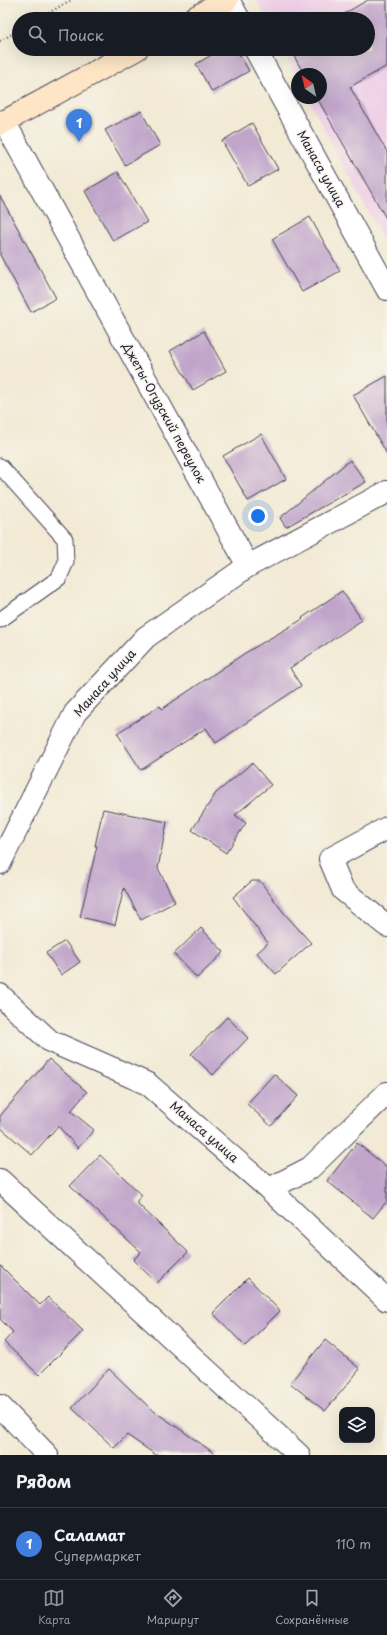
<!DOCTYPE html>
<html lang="ru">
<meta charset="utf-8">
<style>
body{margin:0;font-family:"Playpen Sans",sans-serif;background:#242831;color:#f1f3f6}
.controls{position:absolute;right:12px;bottom:12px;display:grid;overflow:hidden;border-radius:8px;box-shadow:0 4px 16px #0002}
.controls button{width:36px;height:36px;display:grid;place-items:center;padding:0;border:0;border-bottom:1px solid #363941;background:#171b24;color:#f1f3f6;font:20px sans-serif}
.compass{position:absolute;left:291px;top:68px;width:36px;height:36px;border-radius:50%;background:#171b24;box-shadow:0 4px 16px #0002;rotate:326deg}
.you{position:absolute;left:258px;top:516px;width:14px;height:14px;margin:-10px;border:3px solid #fff;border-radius:50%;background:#1a73e8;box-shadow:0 0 0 6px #1a73e833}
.badge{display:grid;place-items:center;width:26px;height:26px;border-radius:50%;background:#8c9099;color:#fff;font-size:13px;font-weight:700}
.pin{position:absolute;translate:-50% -33px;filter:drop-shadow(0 1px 2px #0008)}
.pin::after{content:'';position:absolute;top:21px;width:14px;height:12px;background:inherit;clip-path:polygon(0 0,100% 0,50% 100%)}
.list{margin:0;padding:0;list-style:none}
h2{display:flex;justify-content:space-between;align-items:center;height:52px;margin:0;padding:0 16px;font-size:17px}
h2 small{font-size:13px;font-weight:400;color:#9ea1a6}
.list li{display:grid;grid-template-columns:26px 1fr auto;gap:12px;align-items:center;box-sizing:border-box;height:72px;padding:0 16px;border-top:1px solid #363941}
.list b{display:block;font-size:15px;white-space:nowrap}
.list p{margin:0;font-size:13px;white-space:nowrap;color:#9ea1a6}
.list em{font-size:13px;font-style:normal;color:#9ea1a6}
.icon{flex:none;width:22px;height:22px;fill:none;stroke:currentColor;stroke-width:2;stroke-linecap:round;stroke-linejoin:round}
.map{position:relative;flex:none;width:387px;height:1455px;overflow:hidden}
.search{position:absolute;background:#171b24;box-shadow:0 4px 16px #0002;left:12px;right:12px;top:12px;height:44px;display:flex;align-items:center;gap:10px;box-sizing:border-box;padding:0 14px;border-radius:22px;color:#9ea1a6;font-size:15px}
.sheet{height:124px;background:#171b24}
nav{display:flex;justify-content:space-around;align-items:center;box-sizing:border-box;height:56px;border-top:1px solid #363941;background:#171b24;font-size:11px;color:#9ea1a6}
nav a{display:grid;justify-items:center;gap:2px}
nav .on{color:#8c9099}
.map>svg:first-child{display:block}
</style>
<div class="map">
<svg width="387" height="1455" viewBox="0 0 387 1455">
<rect width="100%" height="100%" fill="#f7f3e8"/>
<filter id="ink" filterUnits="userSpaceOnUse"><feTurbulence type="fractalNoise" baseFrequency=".025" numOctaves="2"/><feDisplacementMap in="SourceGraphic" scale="8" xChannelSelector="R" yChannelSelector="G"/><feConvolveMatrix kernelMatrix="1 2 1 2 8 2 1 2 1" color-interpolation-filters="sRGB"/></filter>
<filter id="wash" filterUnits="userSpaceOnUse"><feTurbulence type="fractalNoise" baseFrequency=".012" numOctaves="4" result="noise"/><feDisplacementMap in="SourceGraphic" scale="16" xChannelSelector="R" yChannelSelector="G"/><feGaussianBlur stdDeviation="0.9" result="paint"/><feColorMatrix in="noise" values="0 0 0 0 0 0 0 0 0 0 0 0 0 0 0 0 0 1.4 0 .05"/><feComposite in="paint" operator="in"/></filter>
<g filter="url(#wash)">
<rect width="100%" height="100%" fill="#f2ead5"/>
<!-- built -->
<polygon fill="#efd0e7" points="256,0 387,0 387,247 308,98 321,98 321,74 297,74 297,78 282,49 368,49 368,19 266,19"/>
<g id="blocks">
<!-- building -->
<g fill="#c0a4ca">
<polygon points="368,0 387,0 387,66 350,87 387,152 387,220 317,98 321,98 321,74 304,74 290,49 368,49 368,19 335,19"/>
<polygon points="222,49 236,49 249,71 212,92 196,64"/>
<polygon points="141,111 160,145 125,165 105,130"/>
<polygon points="252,123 278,169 248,186 222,141"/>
<polygon points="118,172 147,222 113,241 85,191"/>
<polygon points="0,196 56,298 31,312 0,255"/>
<polygon points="310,217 340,271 302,292 272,239"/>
<polygon points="204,331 226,371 193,390 170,351"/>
<polygon points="387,376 387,454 353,395"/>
<polygon points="261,434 286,479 248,501 223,456"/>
<polygon points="350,460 366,482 286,527 280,518"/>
<polygon points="342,591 362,620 290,668 301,686 216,743 206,728 141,770 117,733 160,706 162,709 245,653 303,619 302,618"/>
<polygon points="252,763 271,785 235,815 246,823 226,853 192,830 216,793"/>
<polygon points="103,809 167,822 158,868 175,902 141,920 124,888 115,925 80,917 97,846 95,846"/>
<polygon points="252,881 260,881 284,913 311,943 276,974 257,953 268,943 233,897"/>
<polygon points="201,928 224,952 197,978 174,954"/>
<polygon points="65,941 80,962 61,975 46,953"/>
<polygon points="227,1017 248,1038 213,1075 191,1054"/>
<polygon points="49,1059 87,1092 71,1111 94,1130 78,1148 58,1126 32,1155 0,1127 0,1116"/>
<polygon points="274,1074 298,1096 271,1126 247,1104"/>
<polygon points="357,1143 387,1167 387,1201 373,1218 327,1181"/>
<polygon points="100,1155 142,1195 136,1202 188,1252 157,1283 133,1260 141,1252 70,1186"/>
<polygon points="0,1265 40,1305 48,1297 83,1331 39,1375 4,1342 13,1332 0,1319"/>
<polygon points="248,1278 280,1311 245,1346 213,1313"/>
<polygon points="325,1340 360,1369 325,1411 290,1383"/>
<polygon points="109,1369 151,1409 217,1455 156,1455 127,1435 114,1448 72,1408"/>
</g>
</g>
</g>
<g filter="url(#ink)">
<use href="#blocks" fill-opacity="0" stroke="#414052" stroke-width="1"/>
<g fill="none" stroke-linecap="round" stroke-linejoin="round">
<defs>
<polyline id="service" points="0,466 65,539 66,562 59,578 0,620"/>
<g id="minor">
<polyline points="4,121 248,566"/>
<polyline points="387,828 330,859 343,890 387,926"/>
<polyline points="0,863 75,713 146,637 248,566 387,492"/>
<polyline points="0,995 50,1041 148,1084 269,1189 387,1300"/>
<polyline points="0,1180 299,1455"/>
<polyline points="269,1189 310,1168 387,1093"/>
<polyline points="0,1406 47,1455"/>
</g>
<g id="tertiary">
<polyline points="228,0 239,19"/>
<polyline points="255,49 387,289"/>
</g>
<g id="secondary">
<polyline points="192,19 227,0"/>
<polyline points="0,124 137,49"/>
</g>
</defs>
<!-- service casing -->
<use href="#service" stroke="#414052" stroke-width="17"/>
<!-- minor casing -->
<use href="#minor" stroke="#414052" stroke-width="24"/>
<!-- tertiary casing -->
<use href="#tertiary" stroke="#414052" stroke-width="24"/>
<!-- secondary casing -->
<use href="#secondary" stroke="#414052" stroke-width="24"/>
<!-- path -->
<g stroke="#414052" stroke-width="2.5" stroke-dasharray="1 3" stroke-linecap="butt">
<polyline points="38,19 71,0"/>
<polyline points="0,41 19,30"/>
</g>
<!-- service -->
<use href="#service" stroke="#fff" stroke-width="15"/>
<!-- minor -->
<use href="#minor" stroke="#fff" stroke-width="22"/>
<!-- tertiary -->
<use href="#tertiary" stroke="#fff" stroke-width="22"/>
<!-- secondary -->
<use href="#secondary" stroke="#fde5c5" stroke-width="22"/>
</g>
</g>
<g text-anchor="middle" stroke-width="3" stroke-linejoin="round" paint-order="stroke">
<!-- street labels -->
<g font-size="12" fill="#22223b" stroke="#f7f3e8">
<text transform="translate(321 169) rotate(61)" y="4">Манаса улица</text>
<text transform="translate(164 413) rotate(61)" y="4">Джеты-Огузский переулок</text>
<text transform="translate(105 683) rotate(-48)" y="4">Манаса улица</text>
<text transform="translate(204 1132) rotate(41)" y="4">Манаса улица</text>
</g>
</g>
</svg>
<div class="controls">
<button><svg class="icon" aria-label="layers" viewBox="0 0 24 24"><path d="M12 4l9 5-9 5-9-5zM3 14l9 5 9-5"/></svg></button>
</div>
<svg class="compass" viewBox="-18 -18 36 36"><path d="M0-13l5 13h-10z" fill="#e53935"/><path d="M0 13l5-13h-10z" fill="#9ea1a6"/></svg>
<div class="you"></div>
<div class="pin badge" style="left:79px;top:142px;background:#3f7fe0">1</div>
<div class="search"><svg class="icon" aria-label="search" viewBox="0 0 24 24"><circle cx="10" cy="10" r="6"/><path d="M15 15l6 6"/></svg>Поиск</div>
</div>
<section class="sheet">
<h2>Рядом<small></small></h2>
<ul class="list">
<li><span class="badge" style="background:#3f7fe0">1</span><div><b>Саламат</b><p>Супермаркет</p></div><em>110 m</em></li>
</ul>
</section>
<nav>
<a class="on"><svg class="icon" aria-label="map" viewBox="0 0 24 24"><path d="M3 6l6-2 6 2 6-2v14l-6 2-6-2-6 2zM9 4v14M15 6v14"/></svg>Карта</a>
<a><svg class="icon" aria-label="directions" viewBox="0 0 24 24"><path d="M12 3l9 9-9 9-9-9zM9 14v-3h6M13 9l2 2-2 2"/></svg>Маршрут</a>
<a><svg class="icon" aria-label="saved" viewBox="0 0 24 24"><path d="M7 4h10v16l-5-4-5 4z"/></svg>Сохранённые</a>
</nav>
